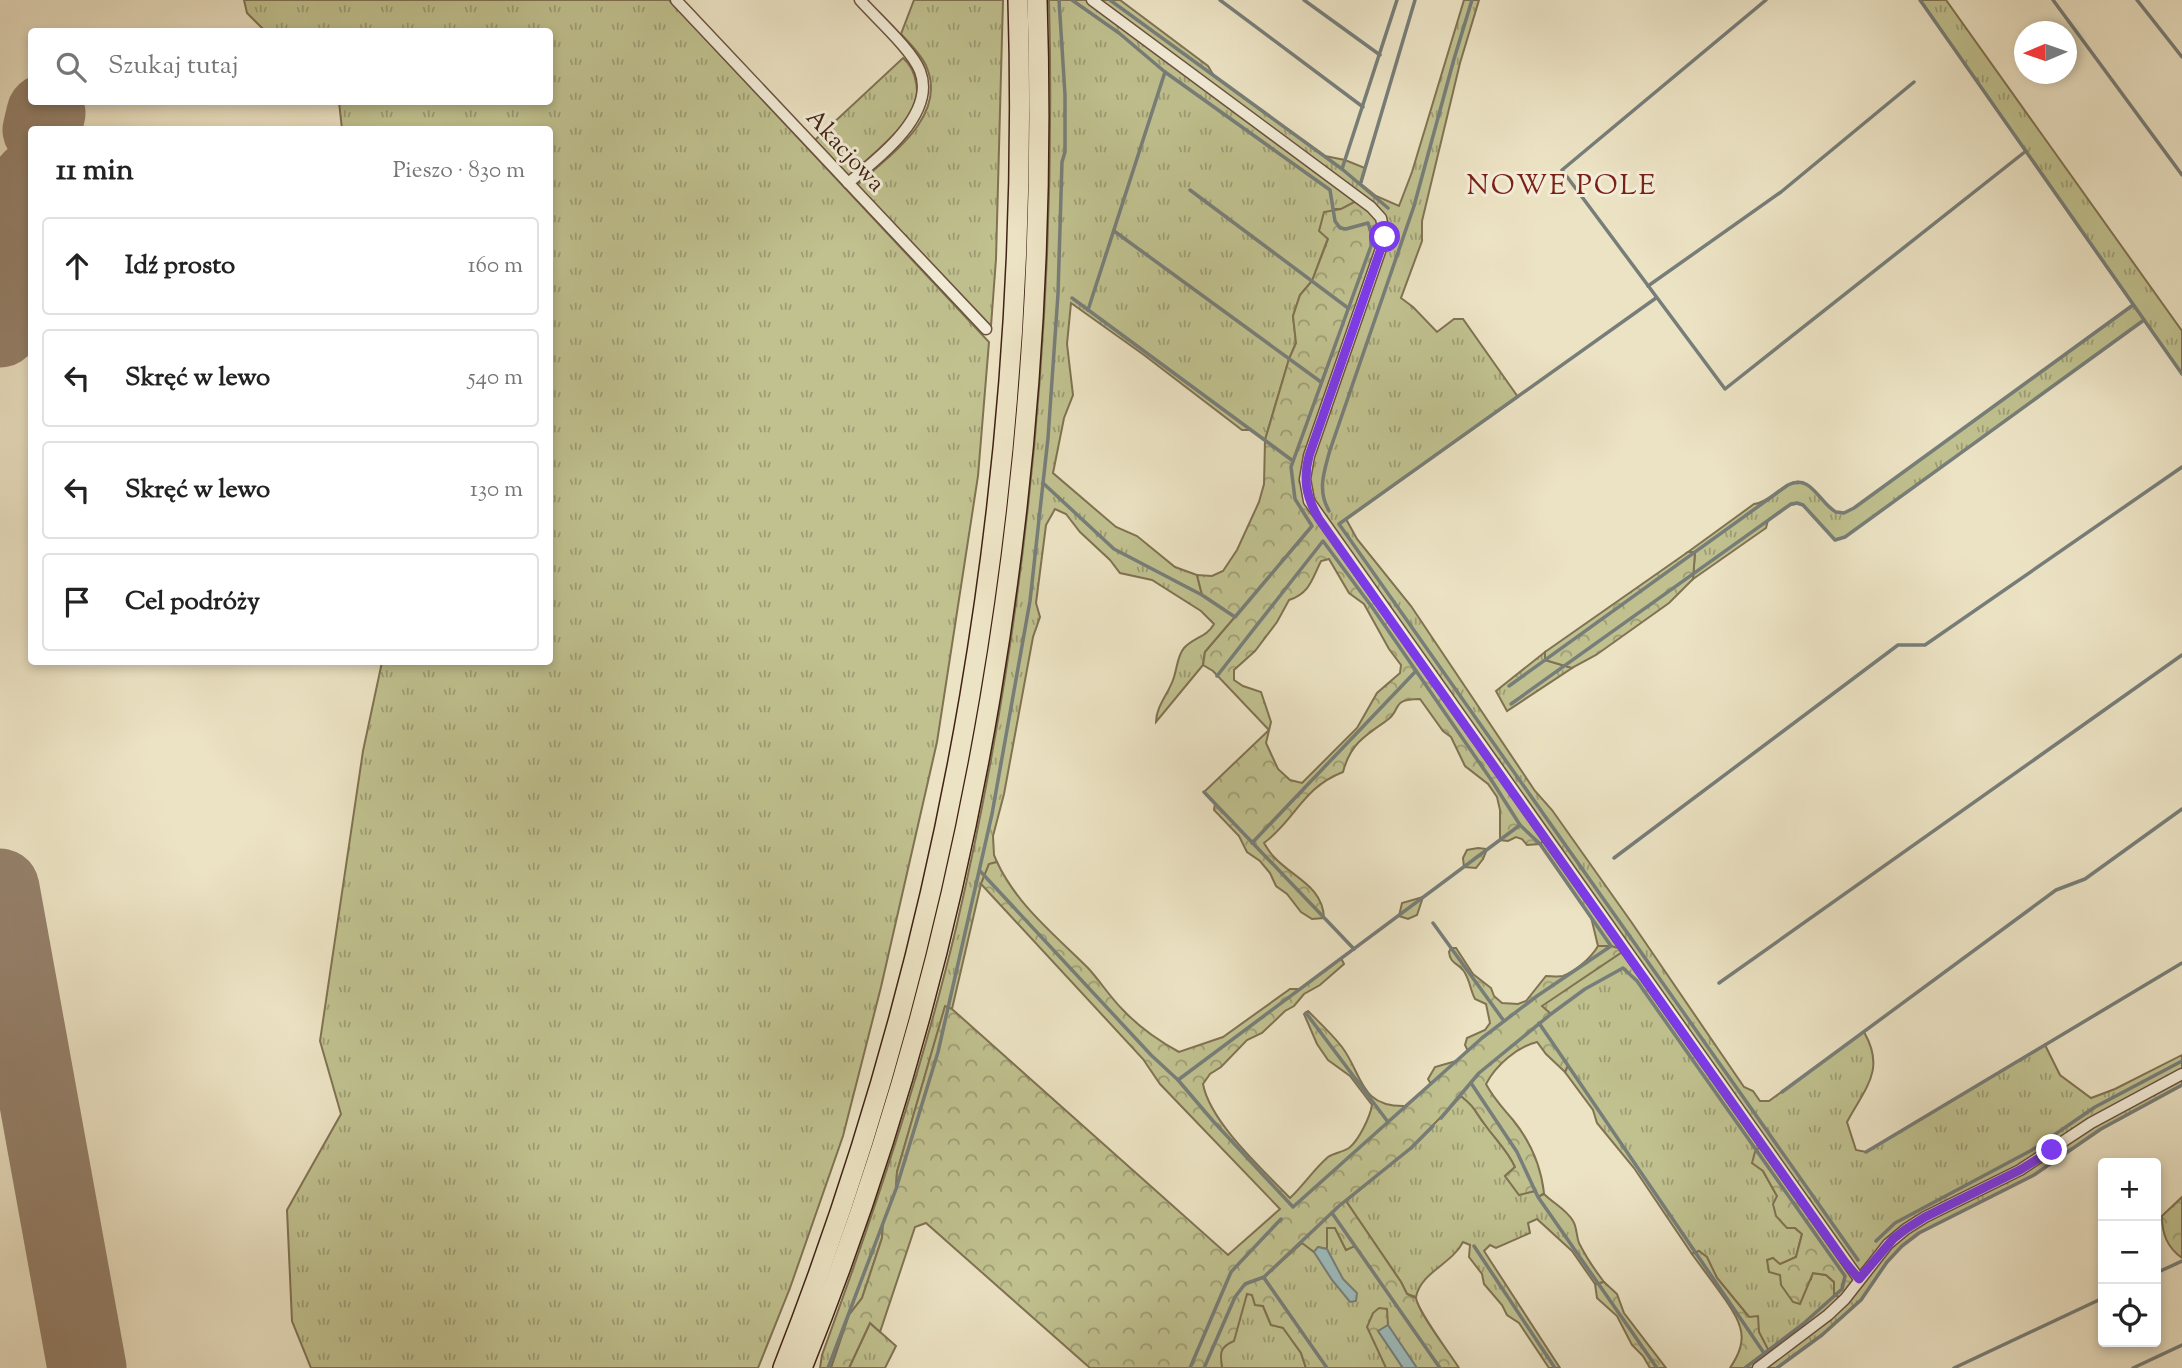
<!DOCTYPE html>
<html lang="pl">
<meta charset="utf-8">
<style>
body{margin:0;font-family:"Sorts Mill Goudy",serif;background:#f6f6f6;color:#222}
.controls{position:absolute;right:21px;bottom:21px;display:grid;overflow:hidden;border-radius:7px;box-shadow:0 4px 10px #0003}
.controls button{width:63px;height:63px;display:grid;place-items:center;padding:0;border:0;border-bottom:2px solid #e0e0e0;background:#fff;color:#222;font:35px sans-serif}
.compass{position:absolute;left:2014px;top:21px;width:63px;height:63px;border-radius:50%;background:#fff;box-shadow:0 4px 10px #0003;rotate:268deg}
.stop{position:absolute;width:21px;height:21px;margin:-16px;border:5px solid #7c3aed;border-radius:50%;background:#fff}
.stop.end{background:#7c3aed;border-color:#fff;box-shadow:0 2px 7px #0008}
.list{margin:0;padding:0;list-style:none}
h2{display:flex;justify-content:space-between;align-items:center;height:91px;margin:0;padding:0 28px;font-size:30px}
h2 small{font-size:23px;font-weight:400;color:#767676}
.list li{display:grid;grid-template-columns:46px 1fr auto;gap:21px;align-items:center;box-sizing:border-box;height:98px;margin:0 14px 14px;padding:0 14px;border:2px solid #e0e0e0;border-radius:7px}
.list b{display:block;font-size:26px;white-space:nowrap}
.list em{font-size:23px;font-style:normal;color:#767676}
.icon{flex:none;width:38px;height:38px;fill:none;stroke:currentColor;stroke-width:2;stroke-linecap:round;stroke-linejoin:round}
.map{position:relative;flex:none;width:2182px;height:1368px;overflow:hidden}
.search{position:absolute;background:#fff;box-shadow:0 4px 10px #0003;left:28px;top:28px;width:525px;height:77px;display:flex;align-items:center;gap:18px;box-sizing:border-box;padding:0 24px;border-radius:7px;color:#767676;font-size:26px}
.panel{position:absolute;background:#fff;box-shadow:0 4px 10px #0003;left:28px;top:126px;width:525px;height:539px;border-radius:7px}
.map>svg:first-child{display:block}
</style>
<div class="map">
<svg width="2182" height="1368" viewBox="0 0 2182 1368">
<defs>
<pattern id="grass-tufts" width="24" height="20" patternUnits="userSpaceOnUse" patternTransform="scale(1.75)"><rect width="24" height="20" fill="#c0c18f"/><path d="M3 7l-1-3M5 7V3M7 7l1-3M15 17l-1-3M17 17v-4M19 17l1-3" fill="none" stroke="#9d9c74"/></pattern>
<pattern id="forest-crowns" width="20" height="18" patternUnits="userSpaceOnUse" patternTransform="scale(1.75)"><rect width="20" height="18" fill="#c0c18f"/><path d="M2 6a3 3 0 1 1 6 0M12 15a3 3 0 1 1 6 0" fill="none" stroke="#9d9c74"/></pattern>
</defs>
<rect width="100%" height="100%" fill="#ece3c4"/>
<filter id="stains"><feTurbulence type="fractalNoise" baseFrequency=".00286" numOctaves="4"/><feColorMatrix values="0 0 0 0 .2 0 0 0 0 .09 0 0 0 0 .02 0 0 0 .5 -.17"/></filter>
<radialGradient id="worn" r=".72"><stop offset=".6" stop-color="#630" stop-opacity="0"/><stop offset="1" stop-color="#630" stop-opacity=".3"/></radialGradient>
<!-- grass -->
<g fill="url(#grass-tufts)" stroke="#807252" stroke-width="2" fill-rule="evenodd">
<polygon points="244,0 669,0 989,342 978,476 937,742 881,987 843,1136 790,1288 758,1368 311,1368 292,1321 287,1210 341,1114 320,1041 363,751 382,662 550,662 550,130 342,129 339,102 550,102 550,32 265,31 247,13"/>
<path d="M 914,0 L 1003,0 L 996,259 L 991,326 L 857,185 C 888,156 947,118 927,68 C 922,55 910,44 901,34 Z"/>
<path d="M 1049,0 L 1120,0 L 1208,66 L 1214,76 L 1325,156 L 1345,160 L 1365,168 L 1361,184 L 1376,196 L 1399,206 L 1412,172 L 1464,0 L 1479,0 L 1460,63 L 1422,221 L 1422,241 L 1401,298 L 1413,307 L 1437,332 L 1454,319 L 1463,319 L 1518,397 L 1346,519 L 1357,539 L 1411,606 L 1535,791 L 1552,810 L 1632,923 L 1744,1087 L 1753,1091 L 1760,1101 L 1769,1101 L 1864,1032 C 1886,1070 1865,1088 1847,1122 L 1856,1150 L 1866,1152 L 2045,1045 L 2060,1075 L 2091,1098 L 2115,1089 L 2182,1055 L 2182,1085 L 2101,1129 L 2034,1175 L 1919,1233 L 1902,1246 L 1887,1262 L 1861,1300 L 1822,1335 L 1777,1368 L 1758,1368 L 1758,1317 L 1749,1317 L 1717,1278 L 1706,1257 L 1699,1251 L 1692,1254 L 1634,1168 L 1597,1123 L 1593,1110 L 1565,1072 L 1568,1065 L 1539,1023 L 1541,1006 L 1624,950 L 1611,946 L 1598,946 L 1591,917 L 1540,844 L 1546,839 L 1307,494 L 1341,209 L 1333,209 L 1328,238 L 1312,281 L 1300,295 L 1293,316 L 1296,343 L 1289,359 L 1265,440 L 1250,430 L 1242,430 L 1144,355 L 1071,303 L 1067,344 L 1073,395 L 1064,418 L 1053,473 L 1116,527 L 1137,536 L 1175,567 L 1197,575 L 1202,595 L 1235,617 L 1205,652 L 1203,665 L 1156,722 C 1156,707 1168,694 1173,680 C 1177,670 1177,656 1184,648 C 1194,637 1207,637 1214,624 L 1201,611 L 1152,580 L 1120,573 L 1110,560 L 1080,532 L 1066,514 L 1055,509 L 1046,525 L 1036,603 L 1040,617 L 1033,637 L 1004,794 L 993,836 L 994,855 L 997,862 L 989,864 L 981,884 L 952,1009 L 945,1007 L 897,1172 L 896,1189 L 883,1223 L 882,1238 L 862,1298 L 849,1315 L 831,1368 L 820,1368 L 822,1355 C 874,1213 922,1071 957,924 C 1027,621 1057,311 1049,0 ZM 1763,1171 L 1858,1279 L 1834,1295 L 1834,1282 L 1826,1275 L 1812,1273 L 1811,1279 L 1767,1260 L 1780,1265 L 1796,1257 L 1802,1234 L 1795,1228 Z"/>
<path d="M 1920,0 L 1946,0 L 2182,331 L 2182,374 L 2144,320 L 1845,537 L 1835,540 L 1803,505 C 1790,500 1778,513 1768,520 L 1766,528 L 1693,579 L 1695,552 L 1688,552 L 1754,504 C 1772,503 1789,472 1808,485 C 1819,492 1824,506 1836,512 L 1844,513 L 1854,508 L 2133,305 Z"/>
<path d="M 903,58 C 917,70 922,97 911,114 C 899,132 866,161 848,176 L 815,140 Z"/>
<polygon points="1545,652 1545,660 1572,668 1507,711 1496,691"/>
<path d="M 1461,1096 C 1476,1108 1475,1112 1486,1126 C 1496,1140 1508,1151 1515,1167 L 1505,1176 L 1519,1194 L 1535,1191 L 1538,1197 L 1544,1194 C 1554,1204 1566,1209 1573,1221 C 1577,1227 1576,1235 1579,1243 C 1586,1257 1594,1269 1604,1282 L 1595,1284 L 1572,1251 L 1537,1219 L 1528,1223 L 1530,1233 L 1496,1248 L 1490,1245 L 1484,1251 L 1560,1368 L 1549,1368 L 1519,1323 L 1507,1315 L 1502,1305 L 1484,1284 L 1482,1274 L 1469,1257 L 1470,1245 L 1463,1242 C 1452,1264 1421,1272 1416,1297 L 1407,1294 L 1401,1282 L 1346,1201 L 1411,1147 Z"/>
<polygon points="1327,1228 1335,1228 1346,1250 1355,1245 1440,1368 1327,1368 1264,1277 1302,1242 1327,1249"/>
<polygon points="1247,1294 1252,1294 1255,1304 1263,1306 1271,1325 1283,1327 1301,1353 1306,1368 1222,1368 1220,1353"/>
<polygon points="870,1323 896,1346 885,1368 849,1368"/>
</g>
<!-- forest -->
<g fill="url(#forest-crowns)" stroke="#807252" stroke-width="2" fill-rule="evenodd">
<path d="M 1360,199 L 1384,224 L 1305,486 L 1546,838 L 1540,844 L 1527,845 L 1522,839 L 1516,837 L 1508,841 L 1500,840 L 1500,810 L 1497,797 L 1488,784 L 1465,766 L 1451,737 L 1443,731 L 1420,699 C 1389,699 1403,710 1386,721 C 1364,736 1350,745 1343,772 C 1302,788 1296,819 1264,843 C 1267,848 1270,853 1274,857 C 1292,877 1323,886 1324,918 L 1312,919 L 1301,912 L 1287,894 L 1276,886 L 1270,873 L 1260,861 L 1247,852 L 1239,836 L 1214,810 L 1215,804 L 1204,792 L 1269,730 L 1213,671 L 1203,665 L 1205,652 L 1235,617 L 1202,595 L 1197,575 L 1212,576 L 1223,571 L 1237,550 L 1259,502 L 1264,484 L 1265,440 L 1289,359 L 1296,343 L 1293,316 L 1300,295 L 1312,281 L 1328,239 L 1319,231 L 1324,212 L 1341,209 ZM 1329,559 L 1349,593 L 1364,604 L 1389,649 L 1401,665 L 1400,673 L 1377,693 L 1357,728 L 1302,783 L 1290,780 L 1278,769 L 1266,743 L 1271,722 L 1261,692 L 1243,686 L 1234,680 L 1234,670 L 1255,651 L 1277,622 L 1289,600 C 1310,593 1312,579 1321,561 Z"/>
<polygon points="1688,552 1695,552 1693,579 1669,603 1596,655 1572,668 1545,660 1545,652"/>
<polygon points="1478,848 1487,849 1483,859 1476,868 1464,867 1463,858 1467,850"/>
<path d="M 997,862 C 1017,905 1055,935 1088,968 C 1100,981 1110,997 1123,1010 C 1139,1027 1159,1041 1179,1052 L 1223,1037 L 1290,989 L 1300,989 L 1341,958 L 1344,964 L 1320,985 L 1304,994 L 1294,1006 L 1285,1011 L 1262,1033 L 1247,1040 L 1221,1067 L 1210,1074 L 1203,1084 C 1210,1122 1263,1170 1290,1198 C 1303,1186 1314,1169 1328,1157 C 1334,1153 1343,1152 1349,1148 C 1359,1140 1370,1117 1372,1105 L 1350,1076 L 1328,1060 L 1317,1044 L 1304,1014 L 1308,1011 C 1319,1022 1332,1034 1342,1047 C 1363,1075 1359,1107 1405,1106 L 1431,1084 L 1428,1079 L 1435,1067 L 1456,1061 L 1468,1051 L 1465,1045 L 1467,1038 L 1485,1030 L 1490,1023 L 1486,1004 L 1475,999 C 1470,990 1470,979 1463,970 C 1457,963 1450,963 1449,952 L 1451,948 L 1456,948 L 1473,974 L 1491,988 L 1494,996 L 1502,1003 L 1518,1004 L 1526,1001 L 1546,976 C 1551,976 1558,977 1563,976 C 1576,971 1591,958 1598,946 L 1611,946 L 1625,950 L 1542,1006 L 1551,1014 L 1539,1024 L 1568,1065 L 1565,1072 L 1546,1054 L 1537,1042 C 1517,1047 1496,1065 1486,1084 C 1493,1098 1503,1108 1513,1120 C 1530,1141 1541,1167 1544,1193 L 1538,1197 L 1535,1191 L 1519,1195 L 1505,1176 L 1515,1167 C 1508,1151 1496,1140 1486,1126 C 1475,1112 1476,1108 1461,1096 L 1411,1148 L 1346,1201 L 1401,1282 L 1407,1294 L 1416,1298 C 1418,1312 1449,1352 1459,1368 L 1440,1368 L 1355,1246 L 1346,1250 L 1335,1228 L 1327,1228 L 1327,1249 L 1318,1247 L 1314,1252 L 1302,1243 L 1264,1277 L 1327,1368 L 1306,1368 L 1301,1353 L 1283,1328 L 1271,1325 L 1263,1306 L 1255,1305 L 1252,1295 L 1247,1294 L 1234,1341 C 1219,1347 1220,1354 1222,1368 L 1090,1368 L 926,1223 L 915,1227 L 880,1332 L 870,1323 L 849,1368 L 831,1368 L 849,1315 L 862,1298 L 882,1238 L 883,1223 L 896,1189 L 897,1172 L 945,1006 L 952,1009 L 1228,1255 L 1280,1209 L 1160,1084 L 1143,1059 L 981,884 L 989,864 Z"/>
<polygon points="1423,897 1417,915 1408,919 1399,916 1402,903"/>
<polygon points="1762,1144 1859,1279 1845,1299 1834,1295 1834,1282 1826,1275 1813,1273 1800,1304 1793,1302 1781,1285 1780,1275 1769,1272 1767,1260 1773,1258 1780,1264 1796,1257 1802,1234 1795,1228 1787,1228 1776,1216 1773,1204 1777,1196 1763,1171 1752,1163 1755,1152"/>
<path d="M 2182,1197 L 2182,1258 C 2167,1247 2162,1234 2162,1216 Z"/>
<path d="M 1699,1251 L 1707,1257 L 1717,1278 L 1749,1317 L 1758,1316 L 1759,1332 L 1772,1357 L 1758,1368 L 1730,1368 C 1738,1356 1745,1342 1740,1327 C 1736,1310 1703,1270 1692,1254 Z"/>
<polygon points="1604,1282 1617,1294 1624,1313 1666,1368 1650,1368 1643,1356 1632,1345 1617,1316 1597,1298 1595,1284"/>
<polygon points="1379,1308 1387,1309 1388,1325 1379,1331 1403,1368 1386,1368 1367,1327 1373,1313"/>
</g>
<!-- water -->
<g fill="#9cbcbd" stroke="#777e79" stroke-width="2">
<polygon points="1318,1247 1327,1249 1343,1279 1357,1293 1356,1301 1350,1302 1332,1280 1314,1252"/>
<polygon points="1388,1325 1417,1368 1403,1368 1378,1331"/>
</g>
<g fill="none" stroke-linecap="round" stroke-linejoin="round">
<!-- stream -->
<g stroke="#777e79" stroke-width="3.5">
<polyline points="1110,0 1342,169 1388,208"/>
<polyline points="1220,0 1363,107"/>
<polyline points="1304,0 1380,55"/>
<polyline points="1766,0 1562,170 1725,389 2026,151"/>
<polyline points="1920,0 2182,374"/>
<polyline points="2053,0 2182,175"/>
<polyline points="2137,0 2182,57"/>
<polyline points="1342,169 1397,0"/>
<polyline points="1361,182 1415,0"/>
<polyline points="1190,190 1348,308"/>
<polyline points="1114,231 1321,382"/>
<polyline points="1648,286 1781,192 1914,82"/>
<polyline points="1072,298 1293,461"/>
<polyline points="1656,298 1339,524 1858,1260"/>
<polyline points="1088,310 1165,72"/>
<polyline points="1043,483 1114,549 1202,595 1235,617 1312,526 1295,499 1291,467 1371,246 1371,232 1368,223 1346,229 1340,228 1335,221 1330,190 1165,72 1119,33 1072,0"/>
<path d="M 1329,511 C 1317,490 1324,472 1330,450 L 1414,206 L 1454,59 L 1472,0"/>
<path d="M 1509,686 L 1788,485 C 1811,473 1819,503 1836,512 L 1844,513 L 1854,508 L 2133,305"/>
<polyline points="1511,704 1791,504 1797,503 1803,505 1835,540 1845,537 2144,320"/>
<polyline points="1204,792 1354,949"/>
<polyline points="1252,843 1416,671"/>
<polyline points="1614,858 1898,645 1925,645 2182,467"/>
<polyline points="980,871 1151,1055 1178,1080 1213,1121 1293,1207 1482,1038 1537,996 1611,946 1540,844 1520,825 1492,781 1372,607 1323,541 1217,676"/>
<polyline points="1433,923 1504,1021"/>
<polyline points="1719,983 2182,655"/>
<polyline points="1306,1013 1388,1122"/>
<polyline points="1539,1023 1764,1353"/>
<polyline points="1178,1080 1520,825"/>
<polyline points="1471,1083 1517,1152 1538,1197 1657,1368"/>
<polyline points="1782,1092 2056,890 2085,879 2182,809"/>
<polyline points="1441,1118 1479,1073 1551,1014 1585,989 1623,968 1637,981 1845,1276 1842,1289 1803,1324 1745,1368"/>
<polyline points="1866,1152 2182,963"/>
<polyline points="1332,1213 1440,1368"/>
<polyline points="1876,1241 1895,1223 2032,1150 2095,1107 2182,1061"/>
<polyline points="1474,1246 1555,1368"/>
<polyline points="2156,1273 2182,1261"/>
<polyline points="1264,1278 1327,1368"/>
<polyline points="828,1368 896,1189 938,1052 992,814 1030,601 1048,438 1058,294 1062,162 1065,152 1065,95 1059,0"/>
<polyline points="1190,1368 1231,1272 1281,1219"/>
<polyline points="1204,1368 1235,1297 1245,1284 1264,1277 1339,1206 1411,1148 1433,1126"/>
<polyline points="1777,1368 1822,1335 1861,1300 1887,1262 1902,1246 1919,1233 2034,1175 2101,1129 2182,1085"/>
<polyline points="1954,1368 2103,1298"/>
<polyline points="2133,1368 2182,1345"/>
</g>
<!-- runway -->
<g stroke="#96826c" stroke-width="79">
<polyline points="42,130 46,113"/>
<polyline points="0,328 32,180"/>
<polyline points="0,888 87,1368"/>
</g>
<defs>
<g id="minor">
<polyline points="676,0 986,329"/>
<polyline points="1092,0 1371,207 1381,218 1385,237 1309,456 1305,479 1309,501 1859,1279"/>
<path d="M 848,183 C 877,160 937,114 920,71 C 912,50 876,18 860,0"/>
<polyline points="1758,1368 1828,1315 1845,1299 1888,1244 1906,1229 1925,1217 2020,1170 2091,1123 2182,1074"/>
</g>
<g id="motorway">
<path d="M 783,1368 C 954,934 1032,466 1018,0"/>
<path d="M 802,1368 C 976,937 1052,464 1037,0"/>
</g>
</defs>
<!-- minor casing -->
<use href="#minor" stroke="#6b5240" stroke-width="13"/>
<!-- motorway casing -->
<use href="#motorway" stroke="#402214" stroke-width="22"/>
<!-- minor -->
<use href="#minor" stroke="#f3edd9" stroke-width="10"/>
<!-- motorway -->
<use href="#motorway" stroke="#ece3c4" stroke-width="19"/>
</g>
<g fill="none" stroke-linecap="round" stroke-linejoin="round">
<!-- route -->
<path stroke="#7c3aed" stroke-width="9" d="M 1385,237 L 1309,456 C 1303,480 1306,497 1319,519 L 1845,1262 L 1859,1279 L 1893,1239 L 1906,1229 L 1925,1217 L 2020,1170 L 2052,1150"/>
</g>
<g text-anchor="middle" stroke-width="6" stroke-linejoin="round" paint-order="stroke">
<!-- street labels -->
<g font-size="24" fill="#402214" stroke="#f3edd9">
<text transform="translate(846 150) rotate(47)" y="8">Akacjowa</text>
</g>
<!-- quarter labels -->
<g font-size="28" letter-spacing="2" fill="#7a1f14" stroke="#f3edd9">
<text x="1562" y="194">NOWE POLE</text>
</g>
</g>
<rect width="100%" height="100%" filter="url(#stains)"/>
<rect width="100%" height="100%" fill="url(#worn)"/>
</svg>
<div class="controls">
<button>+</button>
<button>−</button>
<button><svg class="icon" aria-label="locate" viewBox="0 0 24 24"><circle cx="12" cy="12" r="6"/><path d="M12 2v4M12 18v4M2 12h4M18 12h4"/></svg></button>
</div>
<svg class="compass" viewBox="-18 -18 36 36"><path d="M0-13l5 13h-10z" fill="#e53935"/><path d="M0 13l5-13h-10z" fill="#767676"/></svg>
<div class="stop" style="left:1385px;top:237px"></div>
<div class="stop end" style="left:2052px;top:1150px"></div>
<div class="search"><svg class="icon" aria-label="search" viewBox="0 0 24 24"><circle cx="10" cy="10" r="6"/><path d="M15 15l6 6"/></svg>Szukaj tutaj</div>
<section class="panel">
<h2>11 min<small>Pieszo · 830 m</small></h2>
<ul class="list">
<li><svg class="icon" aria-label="ahead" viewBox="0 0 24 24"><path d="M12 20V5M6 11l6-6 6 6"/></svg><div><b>Idź prosto</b></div><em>160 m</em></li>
<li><svg class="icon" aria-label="left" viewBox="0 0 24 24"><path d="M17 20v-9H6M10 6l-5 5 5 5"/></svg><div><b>Skręć w lewo</b></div><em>540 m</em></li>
<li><svg class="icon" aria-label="left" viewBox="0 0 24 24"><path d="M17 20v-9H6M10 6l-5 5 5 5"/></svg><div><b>Skręć w lewo</b></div><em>130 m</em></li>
<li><svg class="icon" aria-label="arrive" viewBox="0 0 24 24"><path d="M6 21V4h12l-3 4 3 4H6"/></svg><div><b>Cel podróży</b></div></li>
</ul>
</section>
</div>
